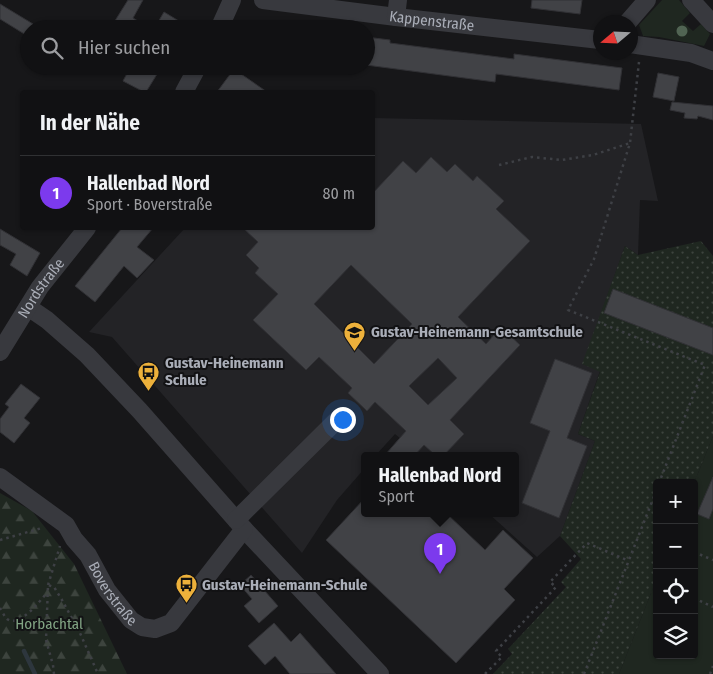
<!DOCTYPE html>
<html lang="de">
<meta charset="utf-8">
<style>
body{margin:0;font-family:"Fira Sans Condensed",sans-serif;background:#1e1f21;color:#f1f3f6}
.controls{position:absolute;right:15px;bottom:15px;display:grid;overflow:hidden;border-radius:5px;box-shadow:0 1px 4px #0004}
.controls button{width:45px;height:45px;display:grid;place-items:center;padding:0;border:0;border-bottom:1px solid #303133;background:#111113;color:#f1f3f6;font:25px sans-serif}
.compass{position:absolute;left:593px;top:15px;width:45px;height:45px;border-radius:50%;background:#111113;box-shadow:0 1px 4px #0004;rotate:251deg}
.you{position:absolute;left:342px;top:419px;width:18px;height:18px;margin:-12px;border:4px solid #fff;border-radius:50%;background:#1a73e8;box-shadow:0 0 0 8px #1a73e833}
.badge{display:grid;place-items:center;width:32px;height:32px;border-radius:50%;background:#7c3aed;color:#fff;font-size:16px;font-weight:700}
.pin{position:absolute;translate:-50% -41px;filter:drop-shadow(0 1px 2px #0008)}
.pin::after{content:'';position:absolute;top:26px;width:18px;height:15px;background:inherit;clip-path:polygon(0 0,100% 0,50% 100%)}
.popup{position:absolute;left:361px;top:452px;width:158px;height:65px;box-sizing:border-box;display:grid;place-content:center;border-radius:5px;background:#111113;filter:drop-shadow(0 1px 4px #0005);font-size:16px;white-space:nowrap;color:#9c9da0}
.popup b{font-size:19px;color:#f1f3f6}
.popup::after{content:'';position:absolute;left:50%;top:100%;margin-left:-10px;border:10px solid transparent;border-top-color:#111113}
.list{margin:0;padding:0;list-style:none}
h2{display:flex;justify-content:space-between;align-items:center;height:65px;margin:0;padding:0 20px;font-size:21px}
h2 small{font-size:16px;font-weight:400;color:#9c9da0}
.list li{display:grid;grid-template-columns:32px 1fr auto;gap:15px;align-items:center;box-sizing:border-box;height:75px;padding:0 20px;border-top:1px solid #303133}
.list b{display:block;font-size:19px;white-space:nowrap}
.list p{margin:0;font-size:16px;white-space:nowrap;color:#9c9da0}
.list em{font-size:16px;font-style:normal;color:#9c9da0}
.icon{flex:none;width:28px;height:28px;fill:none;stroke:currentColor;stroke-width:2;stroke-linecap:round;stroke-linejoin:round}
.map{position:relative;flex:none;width:713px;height:674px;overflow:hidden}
.search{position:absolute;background:#111113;box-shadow:0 1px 4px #0004;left:20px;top:20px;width:355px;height:55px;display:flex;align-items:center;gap:12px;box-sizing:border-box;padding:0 18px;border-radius:28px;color:#9c9da0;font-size:19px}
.panel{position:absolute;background:#111113;box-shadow:0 1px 4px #0004;left:20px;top:90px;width:355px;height:140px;border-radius:5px}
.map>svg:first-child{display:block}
</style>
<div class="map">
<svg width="713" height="674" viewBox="0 0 713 674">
<defs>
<pattern id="forest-firs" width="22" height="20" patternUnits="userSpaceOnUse" patternTransform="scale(1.25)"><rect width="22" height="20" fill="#1f2720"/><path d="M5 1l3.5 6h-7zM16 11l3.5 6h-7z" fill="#3d443e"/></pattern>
<pattern id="park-dots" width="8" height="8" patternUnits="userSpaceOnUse" patternTransform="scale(1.25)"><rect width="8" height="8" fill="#1f2720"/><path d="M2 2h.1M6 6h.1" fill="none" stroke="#3d443e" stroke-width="1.8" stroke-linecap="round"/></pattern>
</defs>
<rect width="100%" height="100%" fill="#171719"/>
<!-- built -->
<polygon fill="#232326" points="373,118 641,124 658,201 640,200 638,255 625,246 583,364 600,371 578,434 595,441 560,536 537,557 488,513 515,513 515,455 420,455 395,434 376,455 365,455 365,468 337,500 302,553 112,337 89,332 185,228 372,228"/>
<!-- green -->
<g fill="#1f2720">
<polygon points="662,0 679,0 690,13 682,21 693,31 701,24 710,34 704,46 659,37 643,36 639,25"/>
<polygon points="713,436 713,674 619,674 657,578 657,655 694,655 694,483"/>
</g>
<!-- forest -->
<polygon fill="url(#forest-firs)" points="0,493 32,511 74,564 127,674 0,674"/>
<!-- park -->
<polygon fill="url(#park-dots)" points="701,241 713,256 713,436 694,483 657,483 657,578 619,674 493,674 512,654 508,649 566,587 561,582 581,559 560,536 595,441 578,434 600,372 582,364 625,246 638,255"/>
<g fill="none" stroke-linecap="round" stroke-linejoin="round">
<!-- stream -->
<polyline stroke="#2d363d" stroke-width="4.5" points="24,651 35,674"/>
</g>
<!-- building -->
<g fill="#414246" stroke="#313135" fill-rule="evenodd">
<polygon points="128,0 143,0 133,18 151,29 121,29 113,24"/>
<polygon points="532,0 582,0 580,14 531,8"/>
<polygon points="0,4 33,24 30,29 29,29 26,35 0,19"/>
<polygon points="164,12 192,29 154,29"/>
<polygon points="366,37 390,40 390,43 514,59 514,54 622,68 619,90 496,74 495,82 366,65"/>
<polygon points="131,66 162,66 146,92 144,92 123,81"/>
<polygon points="234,69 267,92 217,92"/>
<polygon points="658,73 679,77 674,101 653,97"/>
<polygon points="672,102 713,106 713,120 698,116 697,119 684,118 685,113 670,110"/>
<path d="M 431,157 L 447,172 L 455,164 L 473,181 L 477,176 L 504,201 L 496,209 L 530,241 L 458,317 L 486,344 L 501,327 L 520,345 L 450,420 L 464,434 L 444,455 L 435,455 L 424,445 L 415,455 L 385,455 L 406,431 L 375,402 L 367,411 L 348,393 L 352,388 L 319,357 L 306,370 L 253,320 L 278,294 L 255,273 L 259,268 L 246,255 L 258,242 L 243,228 L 372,228 L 372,194 L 403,161 L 416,173 ZM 351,265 L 412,324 L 374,364 L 314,304 ZM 438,358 L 457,378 L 428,405 L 409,386 Z"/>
<polygon points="122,228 153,228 137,247 154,260 137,278 124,266 95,302 75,286"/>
<polygon points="0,229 40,253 27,276 10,265 16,254 0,245"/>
<polygon points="613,289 713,328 713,355 604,313"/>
<polygon points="555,359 592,373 567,438 587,446 559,518 522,503 550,431 530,423"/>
<polygon points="21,384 40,398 24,418 30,423 14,443 0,432 0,419 9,407 5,404"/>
<polygon points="713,477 713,509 709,519 697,514"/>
<polygon points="365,498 365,513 446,513 485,550 503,530 533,558 504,589 515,600 456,663 326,540"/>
<polygon points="251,575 278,606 259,623 244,606 252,599 240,585"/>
<polygon points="274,623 291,642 300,633 336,674 290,674 275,656 265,665 248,646"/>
</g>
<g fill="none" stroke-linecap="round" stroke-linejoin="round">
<!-- path -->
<g stroke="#3e4045" stroke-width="2.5" stroke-dasharray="2.5 4" stroke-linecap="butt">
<polyline points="639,62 630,143 594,259 568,310 705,365 659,483"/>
<polyline points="499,165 532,157 562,160 593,155 630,143"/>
<polyline points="0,540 42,528"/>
<polyline points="694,552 713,560"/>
<polyline points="48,585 60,546"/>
<polyline points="694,598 713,607"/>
<path d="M 0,608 C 2,611 4,616 7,619 C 19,628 39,602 46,594"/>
<polyline points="54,674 53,665 46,640 48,585 54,587 62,600 80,633 98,674"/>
<polyline points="485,674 502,657 496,651 556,587 550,582 587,543 629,561"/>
<polyline points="584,674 657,489"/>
<polyline points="710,674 713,666"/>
</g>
<!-- minor -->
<g stroke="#38393e" stroke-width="18">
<path id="s1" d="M 263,0 L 396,17 L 600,40"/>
<polyline points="691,0 713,24"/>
<polyline points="396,17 398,0"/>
<polyline points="628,22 647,0"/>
<polyline points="219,29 232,0"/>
<polyline points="630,44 691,53 713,61"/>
<polyline points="184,92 198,66"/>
<polyline points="28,307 47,320 87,355 140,411 244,529 380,674"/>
<path id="s2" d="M 0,352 L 40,287 L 87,228"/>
<path id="s3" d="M 0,477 L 66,525 L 74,539 L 88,555 L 107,590 L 131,620 L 142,627 L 155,629 L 171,623 L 244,529"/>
<polyline points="236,520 338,419"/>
</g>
</g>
<!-- trees -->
<circle fill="#516453" cx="682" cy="31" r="5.5"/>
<!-- icons -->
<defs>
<symbol id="school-pin" viewBox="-11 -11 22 30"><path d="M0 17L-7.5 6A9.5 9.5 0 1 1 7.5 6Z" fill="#edb13b" stroke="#121214"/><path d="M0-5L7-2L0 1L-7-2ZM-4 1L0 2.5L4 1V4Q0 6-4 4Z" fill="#111"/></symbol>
<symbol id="bus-pin" viewBox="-11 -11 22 30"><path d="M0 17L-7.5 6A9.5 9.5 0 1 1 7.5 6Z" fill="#edb13b" stroke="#121214"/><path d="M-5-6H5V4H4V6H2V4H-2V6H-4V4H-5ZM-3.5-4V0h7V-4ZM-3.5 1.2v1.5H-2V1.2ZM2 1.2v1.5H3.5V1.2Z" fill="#111"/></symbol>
</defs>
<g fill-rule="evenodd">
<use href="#school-pin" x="342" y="320" width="25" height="34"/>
<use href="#bus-pin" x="136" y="360" width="25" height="34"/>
<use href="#bus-pin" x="174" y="572" width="25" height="34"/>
</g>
<g text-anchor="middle" stroke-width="4" stroke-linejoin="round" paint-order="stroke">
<!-- street labels -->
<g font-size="15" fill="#aaaeb8" stroke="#121214">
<text dy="5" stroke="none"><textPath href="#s1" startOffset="170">Kappenstraße</textPath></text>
<text dy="5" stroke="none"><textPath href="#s2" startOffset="76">Nordstraße</textPath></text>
<text dy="5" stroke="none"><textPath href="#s3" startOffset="165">Boverstraße</textPath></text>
</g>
<!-- poi labels -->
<g font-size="15" font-weight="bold" fill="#aaaeb8" stroke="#121214" text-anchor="start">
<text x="371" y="337">Gustav-Heinemann-Gesamtschule</text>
<text x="165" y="368">Gustav-Heinemann<tspan x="165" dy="17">Schule</tspan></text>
<text x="202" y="590">Gustav-Heinemann-Schule</text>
</g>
<!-- park labels -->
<g font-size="15" fill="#81a383" stroke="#121214">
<text x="49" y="629">Horbachtal</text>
</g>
</g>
</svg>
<div class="controls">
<button>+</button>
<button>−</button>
<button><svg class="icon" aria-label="locate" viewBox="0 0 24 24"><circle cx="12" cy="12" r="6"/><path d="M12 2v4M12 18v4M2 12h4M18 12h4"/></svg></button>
<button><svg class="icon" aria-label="layers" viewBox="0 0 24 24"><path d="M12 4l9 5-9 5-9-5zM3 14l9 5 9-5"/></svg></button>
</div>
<svg class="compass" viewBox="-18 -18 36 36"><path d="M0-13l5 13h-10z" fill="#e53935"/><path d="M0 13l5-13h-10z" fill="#9c9da0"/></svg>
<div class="you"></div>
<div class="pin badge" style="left:440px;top:574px">1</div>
<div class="popup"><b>Hallenbad Nord</b>Sport</div>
<div class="search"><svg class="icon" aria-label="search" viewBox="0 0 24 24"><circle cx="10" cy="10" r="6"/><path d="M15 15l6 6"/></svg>Hier suchen</div>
<section class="panel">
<h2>In der Nähe<small></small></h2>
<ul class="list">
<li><span class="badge">1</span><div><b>Hallenbad Nord</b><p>Sport · Boverstraße</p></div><em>80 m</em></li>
</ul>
</section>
</div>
